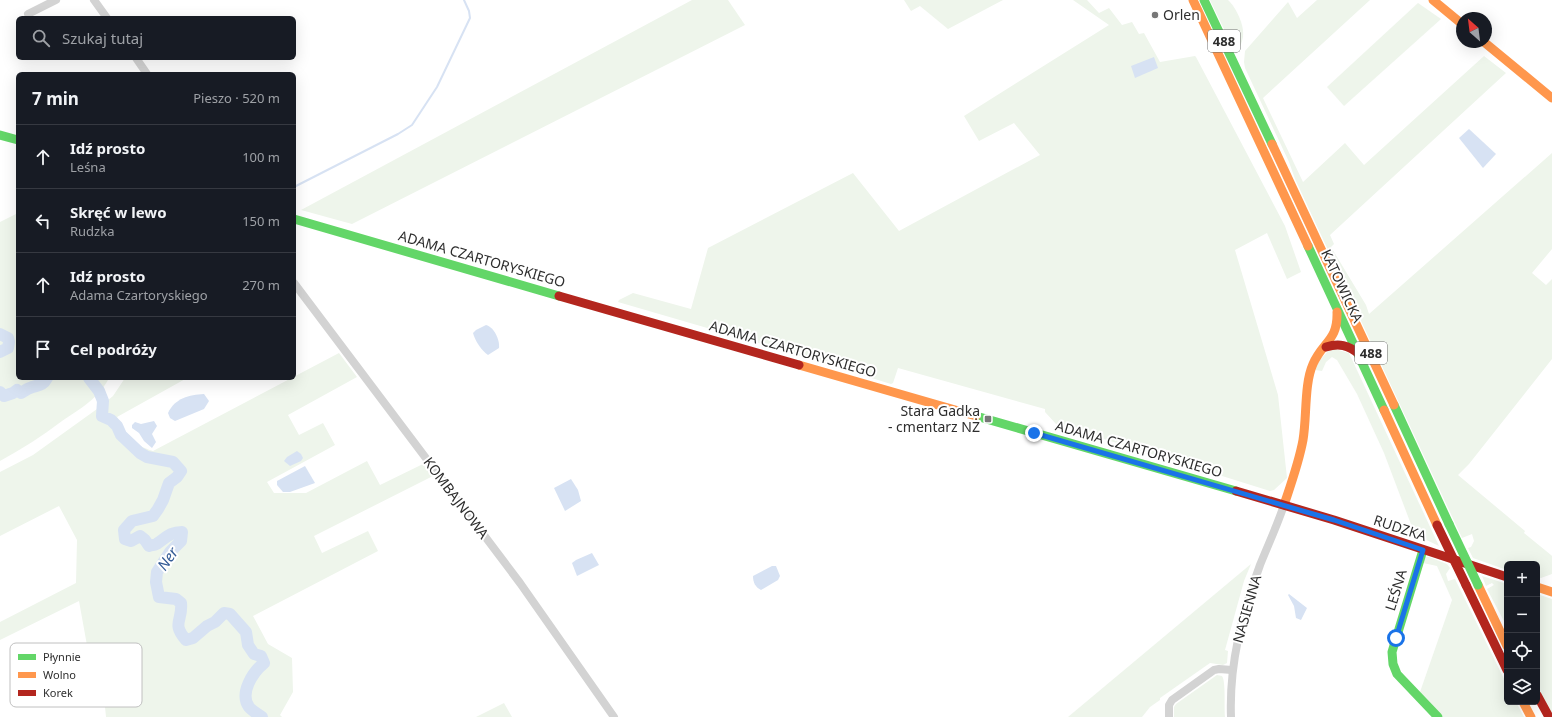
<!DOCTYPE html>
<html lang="pl">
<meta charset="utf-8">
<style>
body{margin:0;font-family:"Noto Sans",sans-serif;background:#20242c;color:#f1f3f6}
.controls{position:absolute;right:12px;bottom:12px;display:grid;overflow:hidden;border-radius:6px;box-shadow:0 4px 16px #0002}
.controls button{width:36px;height:36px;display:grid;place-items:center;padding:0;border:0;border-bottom:1px solid #363941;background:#171b24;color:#f1f3f6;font:20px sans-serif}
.compass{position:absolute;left:1456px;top:12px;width:36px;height:36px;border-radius:50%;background:#171b24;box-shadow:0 4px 16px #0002;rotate:332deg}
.stop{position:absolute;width:12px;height:12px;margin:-9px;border:3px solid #1a73e8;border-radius:50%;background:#fff}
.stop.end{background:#1a73e8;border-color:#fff;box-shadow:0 1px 4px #0008}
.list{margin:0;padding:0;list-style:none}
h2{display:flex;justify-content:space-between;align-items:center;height:52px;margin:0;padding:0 16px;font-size:17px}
h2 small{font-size:13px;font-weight:400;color:#9ea1a6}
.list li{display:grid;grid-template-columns:26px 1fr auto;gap:12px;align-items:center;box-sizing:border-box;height:64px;padding:0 16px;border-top:1px solid #363941}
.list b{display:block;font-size:15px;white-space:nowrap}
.list p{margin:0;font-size:13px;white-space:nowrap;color:#9ea1a6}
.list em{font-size:13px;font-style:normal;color:#9ea1a6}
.icon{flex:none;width:22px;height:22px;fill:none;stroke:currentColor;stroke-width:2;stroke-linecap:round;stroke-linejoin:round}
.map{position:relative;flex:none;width:1552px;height:717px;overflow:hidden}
.search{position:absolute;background:#171b24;box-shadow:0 4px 16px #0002;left:16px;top:16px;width:280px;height:44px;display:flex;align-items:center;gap:10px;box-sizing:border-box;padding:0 14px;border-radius:6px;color:#9ea1a6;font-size:15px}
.panel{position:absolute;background:#171b24;box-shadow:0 4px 16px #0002;left:16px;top:72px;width:280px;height:308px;border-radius:6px}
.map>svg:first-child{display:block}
</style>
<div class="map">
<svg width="1552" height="717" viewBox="0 0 1552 717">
<rect width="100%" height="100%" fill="#fff"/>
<!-- green -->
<g fill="#eef5eb">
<polygon points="692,0 728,0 745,25 352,224 301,210"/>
<polygon points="904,0 1003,0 948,29 920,6 911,11"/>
<polygon points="1073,0 1087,0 1099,13 1109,8 1122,25 1132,22 1139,34 1144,33 1160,62 1195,56 1196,57 1285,226 1301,272 1287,279 1267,233 1235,250 1278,395 1287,478 1274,490 1270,491 1056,424 1045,412 1045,409 898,368 893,383 891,384 745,339 618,302 619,300 633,293 691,309 708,248 853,173 899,231 1040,155 1014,123 979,141 964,116 1109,25"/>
<path d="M 1210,0 L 1228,0 C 1236,7 1245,26 1243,37 C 1242,43 1239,49 1236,54 Z"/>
<polygon points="1317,0 1370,0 1263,98 1303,182 1345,143 1364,165 1484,56 1506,73 1330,235 1334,244 1331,247 1366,305 1369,314 1552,153 1552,249 1532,273 1546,285 1552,279 1552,359 1469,464 1458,475 1525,531 1524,533 1551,555 1552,556 1552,574 1541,578 1537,577 1537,564 1507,564 1507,570 1473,558 1468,548 1471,547 1474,541 1472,534 1462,538 1295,179 1289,162 1245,68 1244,62 1245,51 1288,2 1297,18"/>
<polygon points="1418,3 1441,19 1344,106 1327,87"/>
<path d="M 18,213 L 18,378 L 109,378 C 99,398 80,409 62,421 C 42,436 22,449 0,461 L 0,222 Z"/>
<polygon points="1331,348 1349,353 1439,546 1416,535 1390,527 1392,521 1412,527 1384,453 1357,394 1337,360 1332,357 1326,362 1322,371 1315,370 1319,361"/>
<path d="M 339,353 L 357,377 L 288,415 L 299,435 L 323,423 L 335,445 L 267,482 L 274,493 L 306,493 L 367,461 L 380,485 L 423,464 L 433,476 L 314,536 L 322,553 L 368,531 L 378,551 L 253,616 L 268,644 L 292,658 L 293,692 L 280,715 L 282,717 L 106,717 L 103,687 L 88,651 L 79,601 L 0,640 L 0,622 L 76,583 L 77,540 L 59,506 L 0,536 L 0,472 L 33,455 L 97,409 L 113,396 L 125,378 L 187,378 L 117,417 C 127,436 131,444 153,451 Z"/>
<polygon points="1425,557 1429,557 1447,564 1450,568 1446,574 1448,581 1455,579 1507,685 1507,702 1516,702 1524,717 1443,717 1420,692 1452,600 1437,566 1423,563"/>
<polygon points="1251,564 1244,581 1225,650 1228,651 1227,663 1223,665 1210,663 1160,698 1160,700 1150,707 1142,717 1068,717"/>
<polygon points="1482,576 1507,584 1507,627 1487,589 1494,585 1492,583 1486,586"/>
<polygon points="1537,594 1552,599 1552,715 1537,688"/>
<path d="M 1217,675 L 1222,676 C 1226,681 1224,708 1225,717 L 1174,717 L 1174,707 L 1176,704 Z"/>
<polygon points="504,703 512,717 476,717"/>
</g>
<!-- water -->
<g fill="#d7e2f3">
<polygon points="1154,57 1158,68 1135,78 1131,66"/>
<polygon points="1469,129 1496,154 1483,168 1459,138"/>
<path d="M 486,325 C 494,327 500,340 499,348 L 488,355 C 482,351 475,341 473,333 L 476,330 Z"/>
<path d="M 204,394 L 209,401 L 204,409 L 175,421 L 170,418 L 168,413 C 175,398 189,395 204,394 Z"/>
<polygon points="154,421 157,426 152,434 156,442 152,448 144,441 139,433 132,428 132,425 135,422 141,424"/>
<polygon points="297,451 301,454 303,458 301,461 290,466 284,461 287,457"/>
<polygon points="305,466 315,483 290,492 283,492 277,485 277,481"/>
<polygon points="571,479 578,490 581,501 565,511 554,488"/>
<polygon points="592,553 599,565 577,576 572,563 576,560"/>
<path d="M 772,566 L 776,566 L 780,576 L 778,580 L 761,590 C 755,587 753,582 753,576 Z"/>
<polygon points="1289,594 1307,608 1301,620 1296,618 1294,606 1288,595"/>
</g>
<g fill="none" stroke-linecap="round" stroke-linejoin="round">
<!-- stream -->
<polyline stroke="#d7e2f3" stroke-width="2" points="294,187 398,134 412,125 437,87 470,18 469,11 464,0"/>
<!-- river -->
<g stroke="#d7e2f3" stroke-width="12">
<polyline points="0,334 8,338 9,342 8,348 0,352"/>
<path d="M 89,378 L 99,391 L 103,401 L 102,416 L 111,420 L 117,426 L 121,435 L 140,453 L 147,457 L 173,462 L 181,471 L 177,477 L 169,483 L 163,500 L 158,509 L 153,516 L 132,521 L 124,530 L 125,539 L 131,541 L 140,536 L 145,540 L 149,546 C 152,545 156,545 158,543 C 167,537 170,532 182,532 L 181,541 L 170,552 L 157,572 L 156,582 L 159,597 L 176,599 L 181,603 C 183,621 171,623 186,640 L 193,638 L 207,626 L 215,622 L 224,613 L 230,614 L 246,632 L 248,645 L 254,654 L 261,656 L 264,663 C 253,672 239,693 249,707 C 252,711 258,714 262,717"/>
<path d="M 0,392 L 4,396 L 13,393 L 17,390 L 21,393 C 24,391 27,389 30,388 C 37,385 43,386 47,378"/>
</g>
<!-- street -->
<g stroke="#d3d3d3" stroke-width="8">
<polyline points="94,0 107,18"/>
<polyline points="28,14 56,0"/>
<polyline points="136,58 147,74"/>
<polyline points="294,283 520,583 614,717"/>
<polyline points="1169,717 1169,705 1172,700 1214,670 1219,669 1232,670"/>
<path d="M 1231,717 C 1229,664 1242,614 1260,565 C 1268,545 1277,526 1284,505"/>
</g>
<!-- fast -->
<g stroke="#63d668" stroke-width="9">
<polyline points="1204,0 1272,144"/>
<polyline points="0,135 18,140"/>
<polyline points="294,219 559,296"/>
<polyline points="1308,246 1384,410"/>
<polyline points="1394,405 1449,524"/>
<polyline points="976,416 1236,491"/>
<polyline points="1423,550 1392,652 1393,664 1397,674 1438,717"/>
</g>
<!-- slow -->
<g stroke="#ff974d" stroke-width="9">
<polyline points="1193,0 1308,246"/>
<polyline points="1433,0 1462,24"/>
<polyline points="1484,42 1552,98"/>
<polyline points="1272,144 1394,405"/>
<polyline points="799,365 976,416"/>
<polyline points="1384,410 1437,525"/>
<path d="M 1284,505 C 1291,484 1299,462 1303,440 C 1307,417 1304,384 1313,364 C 1323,341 1338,341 1337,312"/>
<polyline points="1478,585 1507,646"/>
<polyline points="1537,587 1552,592"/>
<polyline points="1523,702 1531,717"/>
</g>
<!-- jam -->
<g stroke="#b3261e" stroke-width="9">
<polyline points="559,296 799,365"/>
<path d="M 1326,347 C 1339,343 1348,345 1359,354"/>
<polyline points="1236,491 1334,520 1507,577"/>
<polyline points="1466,585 1507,670"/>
<polyline points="1537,695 1549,717"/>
</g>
<!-- fast-bridge -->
<polyline stroke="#63d668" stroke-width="9" points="1449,524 1478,585"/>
<!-- jam-bridge -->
<polyline stroke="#b3261e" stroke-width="9" points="1437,525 1466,585"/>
</g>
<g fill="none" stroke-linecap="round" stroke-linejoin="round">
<!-- route -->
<polyline stroke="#1a73e8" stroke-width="5" points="1034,433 1334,520 1423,550 1396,638"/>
</g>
<!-- markers -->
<g fill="#777" stroke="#fff" stroke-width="1.5">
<circle cx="1155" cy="15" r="4"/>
<rect x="984" y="415" width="8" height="8" rx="2"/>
</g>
<g text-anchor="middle" stroke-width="4" stroke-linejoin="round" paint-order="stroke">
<!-- shield labels -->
<g fill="#fff" stroke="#6d6d6d" stroke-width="1">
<rect x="1208" y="30" width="32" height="22" rx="3"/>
<rect x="1355" y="342" width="32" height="22" rx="3"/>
</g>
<g font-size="13" font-weight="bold" fill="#2e2e2e">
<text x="1224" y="46">488</text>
<text x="1371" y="358">488</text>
</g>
<!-- poi labels -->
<g font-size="14" fill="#2e2e2e" stroke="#fff" text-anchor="start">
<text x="1163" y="20">Orlen</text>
<text x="980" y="416" text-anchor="end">Stara Gadka<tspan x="980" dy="16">- cmentarz NŻ</tspan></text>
</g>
<!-- street labels -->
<g font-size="14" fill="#2e2e2e" stroke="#fff">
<text transform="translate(482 259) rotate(16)" y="5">ADAMA CZARTORYSKIEGO</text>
<text transform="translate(1342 286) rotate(65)" y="5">KATOWICKA</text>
<text transform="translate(793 349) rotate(16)" y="5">ADAMA CZARTORYSKIEGO</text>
<text transform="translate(1139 449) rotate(16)" y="5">ADAMA CZARTORYSKIEGO</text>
<text transform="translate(456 498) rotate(53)" y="5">KOMBAJNOWA</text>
<text transform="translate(1400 528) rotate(18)" y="5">RUDZKA</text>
<text transform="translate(1396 590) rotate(-73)" y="5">LEŚNA</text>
<text transform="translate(1247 609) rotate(-74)" y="5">NASIENNA</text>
</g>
<!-- water labels -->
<g font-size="15" font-style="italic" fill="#365d97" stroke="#fff">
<text transform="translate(168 559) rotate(-55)" y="5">Ner</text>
</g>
</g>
<!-- legend -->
<rect x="10" y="643" width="132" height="64" rx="6" fill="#fff" stroke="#c0c0c0" stroke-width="1"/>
<rect x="18" y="654" width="18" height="6" fill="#63d668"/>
<rect x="18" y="672" width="18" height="6" fill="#ff974d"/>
<rect x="18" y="690" width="18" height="6" fill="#b3261e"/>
<g font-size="11" fill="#2e2e2e">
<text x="43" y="661">Płynnie</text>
<text x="43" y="679">Wolno</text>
<text x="43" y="697">Korek</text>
</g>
</svg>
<div class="controls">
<button>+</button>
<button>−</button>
<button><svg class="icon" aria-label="locate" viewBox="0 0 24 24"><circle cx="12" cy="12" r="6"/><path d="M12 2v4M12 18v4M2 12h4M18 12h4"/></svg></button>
<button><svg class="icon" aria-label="layers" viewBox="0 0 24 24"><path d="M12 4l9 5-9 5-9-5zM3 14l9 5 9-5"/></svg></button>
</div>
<svg class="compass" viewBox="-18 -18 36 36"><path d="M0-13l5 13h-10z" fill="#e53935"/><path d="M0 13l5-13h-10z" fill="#9ea1a6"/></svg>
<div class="stop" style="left:1396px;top:638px"></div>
<div class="stop end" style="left:1034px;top:433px"></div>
<div class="search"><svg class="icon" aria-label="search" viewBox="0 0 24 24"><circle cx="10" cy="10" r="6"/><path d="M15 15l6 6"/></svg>Szukaj tutaj</div>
<section class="panel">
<h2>7 min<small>Pieszo · 520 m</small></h2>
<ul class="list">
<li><svg class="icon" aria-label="ahead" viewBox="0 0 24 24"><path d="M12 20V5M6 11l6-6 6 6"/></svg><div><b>Idź prosto</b><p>Leśna</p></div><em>100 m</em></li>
<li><svg class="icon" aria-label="left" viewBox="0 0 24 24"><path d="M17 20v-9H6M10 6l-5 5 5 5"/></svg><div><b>Skręć w lewo</b><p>Rudzka</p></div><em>150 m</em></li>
<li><svg class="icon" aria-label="ahead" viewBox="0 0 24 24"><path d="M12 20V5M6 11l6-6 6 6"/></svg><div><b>Idź prosto</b><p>Adama Czartoryskiego</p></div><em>270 m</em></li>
<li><svg class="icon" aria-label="arrive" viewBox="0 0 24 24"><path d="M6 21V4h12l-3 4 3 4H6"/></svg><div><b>Cel podróży</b></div></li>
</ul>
</section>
</div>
